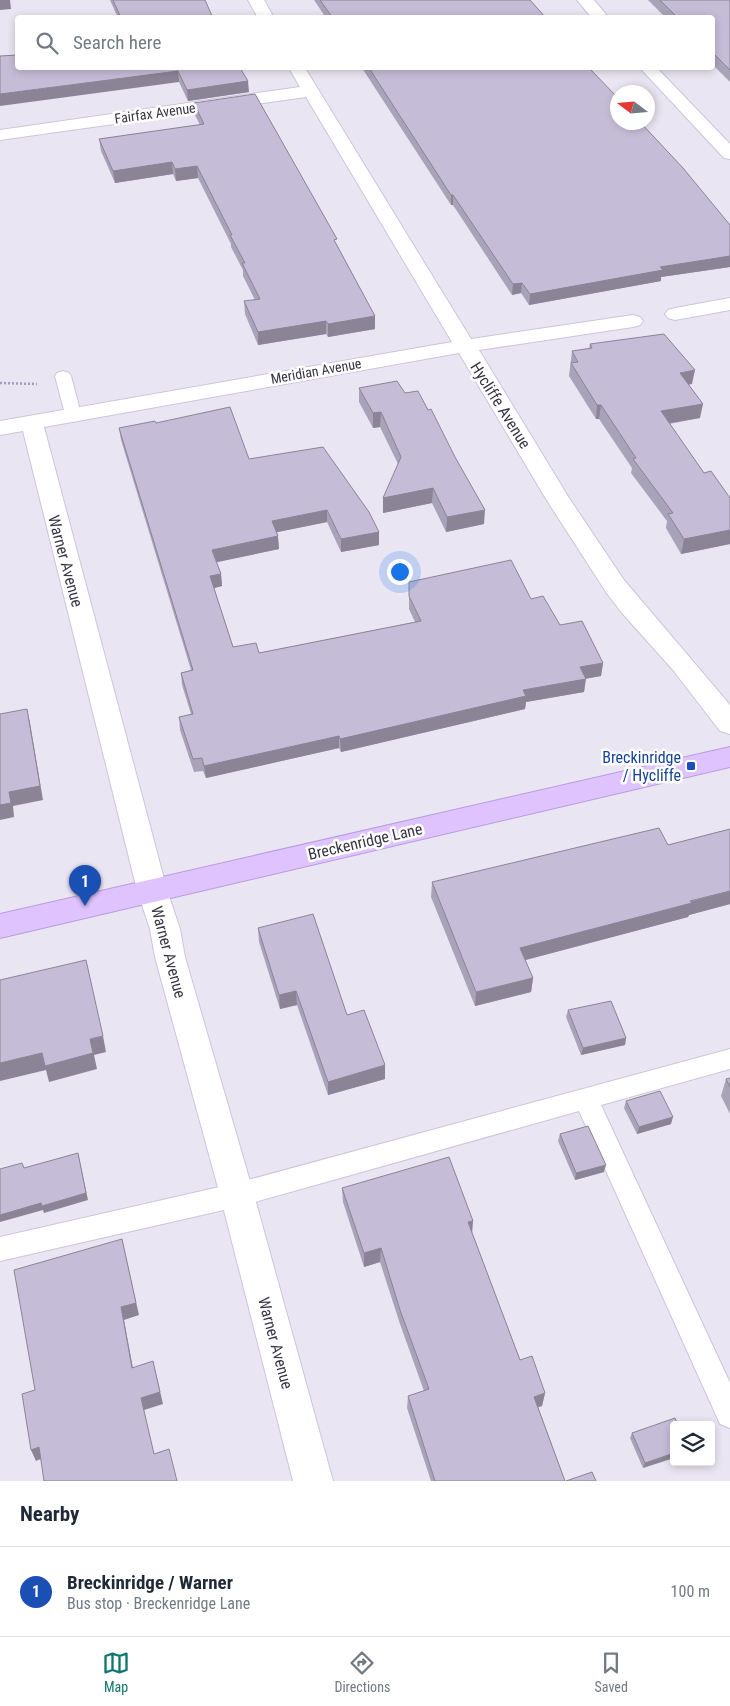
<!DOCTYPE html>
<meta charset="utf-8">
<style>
body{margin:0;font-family:"Roboto Condensed",sans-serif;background:#f2f2f3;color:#1f2937}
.controls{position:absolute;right:15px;bottom:15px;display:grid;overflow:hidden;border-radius:5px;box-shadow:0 2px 8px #0003}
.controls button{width:45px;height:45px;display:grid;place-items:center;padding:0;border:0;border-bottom:1px solid #e0e1e3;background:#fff;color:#1f2937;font:25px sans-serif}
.compass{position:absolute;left:610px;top:85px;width:45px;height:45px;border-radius:50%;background:#fff;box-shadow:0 2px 8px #0003;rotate:286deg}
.you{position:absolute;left:399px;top:571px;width:18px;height:18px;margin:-12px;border:4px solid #fff;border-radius:50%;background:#1a73e8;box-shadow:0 0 0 8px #1a73e833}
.badge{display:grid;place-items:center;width:32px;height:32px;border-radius:50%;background:#0f766e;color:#fff;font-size:16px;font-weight:700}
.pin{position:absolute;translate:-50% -41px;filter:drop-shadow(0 1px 2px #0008)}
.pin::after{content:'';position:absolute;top:26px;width:18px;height:15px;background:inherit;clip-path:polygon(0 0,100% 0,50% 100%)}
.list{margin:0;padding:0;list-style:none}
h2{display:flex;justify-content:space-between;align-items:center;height:65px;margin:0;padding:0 20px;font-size:21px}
h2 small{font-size:16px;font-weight:400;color:#747a83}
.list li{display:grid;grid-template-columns:32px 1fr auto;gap:15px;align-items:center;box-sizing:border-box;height:90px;padding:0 20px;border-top:1px solid #e0e1e3}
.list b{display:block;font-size:19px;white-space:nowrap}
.list p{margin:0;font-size:16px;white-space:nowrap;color:#747a83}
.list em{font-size:16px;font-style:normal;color:#747a83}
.icon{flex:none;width:28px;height:28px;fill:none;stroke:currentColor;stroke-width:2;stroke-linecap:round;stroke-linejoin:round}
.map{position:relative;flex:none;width:730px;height:1481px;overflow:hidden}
.search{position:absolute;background:#fff;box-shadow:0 2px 8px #0003;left:15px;right:15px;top:15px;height:55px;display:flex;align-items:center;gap:12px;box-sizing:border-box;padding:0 18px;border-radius:5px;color:#747a83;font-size:19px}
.sheet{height:155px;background:#fff}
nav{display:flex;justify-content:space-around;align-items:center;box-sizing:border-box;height:70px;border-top:1px solid #e0e1e3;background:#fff;font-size:14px;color:#747a83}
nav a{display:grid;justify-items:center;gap:2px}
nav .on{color:#0f766e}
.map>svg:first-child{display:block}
</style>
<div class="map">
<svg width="730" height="1481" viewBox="0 0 730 1481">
<rect width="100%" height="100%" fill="#eae5f2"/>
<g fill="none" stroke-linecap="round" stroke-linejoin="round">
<defs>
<g id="service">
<polygon points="63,371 69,373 71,376 81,414 79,417 67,417 65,414 55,376 57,373"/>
<polygon points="730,1049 730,1069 601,1105 730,1383 730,1428 720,1424 579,1111 237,1207 0,1261 0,1237 237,1183"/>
</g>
<g id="minor">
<polygon points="248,0 264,0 274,18 258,18"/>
<polygon points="577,0 594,0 609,18 592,18"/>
<polygon points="289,68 305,68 471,339 633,315 640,317 643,321 640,325 633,327 479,350 569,498 624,580 730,705 730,734 720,731 673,670 622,613 606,592 546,499 459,353 44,427 167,890 180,929 185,957 254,1195 333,1481 293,1481 220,1195 155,957 150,929 137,890 23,431 0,435 0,421 452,342 306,97 0,140 0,130 300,87"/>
<polygon points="640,68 657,68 730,144 730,159 724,158"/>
<polygon points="730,298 730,310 675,320 668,318 665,314 668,310 675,308"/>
</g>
<polygon id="secondary" points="730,747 730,767 0,938 0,914"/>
</defs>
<!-- service casing -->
<use href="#service" stroke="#cdc5dc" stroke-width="2"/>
<!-- minor casing -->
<use href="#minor" stroke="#cdc5dc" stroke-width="2"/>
<!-- secondary casing -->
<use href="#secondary" stroke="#b99cdf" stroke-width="2"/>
<!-- path -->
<polyline stroke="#a699c0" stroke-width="2.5" stroke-dasharray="2 2" stroke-linecap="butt" points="0,383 37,384"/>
<!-- service -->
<use href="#service" fill="#fff" fill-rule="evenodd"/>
<!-- minor -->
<use href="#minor" fill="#fff" fill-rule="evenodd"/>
<!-- secondary -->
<use href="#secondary" fill="#dec3ff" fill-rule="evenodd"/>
</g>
<!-- wall -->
<g fill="#a9a3b9">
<polygon points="110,0 203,0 213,18 118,18"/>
<polygon points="314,0 530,0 546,18 326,18"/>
<polygon points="648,0 730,0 730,82 712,64 712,18 666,18"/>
<polygon points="0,56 240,68 249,92 188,101 179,82"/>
<polygon points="362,68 589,68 730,225 730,267 661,277 661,281 529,305 521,293 512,295 453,205 451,205"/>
<polygon points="194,103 337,245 375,316 375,329 328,337 326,334 258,345 245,314 244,301 255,300 243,276 243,270 231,247 231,244 198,178 176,181 173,174 115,183 101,151 99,139 200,125 195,115"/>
<polygon points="590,344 692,384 688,384 700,418 669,424 704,473 730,498 730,544 681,554 666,528 667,521 631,473 632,468 599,419 596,419 569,376 572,351 589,349"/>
<polygon points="359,388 484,524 446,532 432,503 383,513 398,464 380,427 373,428 359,402"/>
<polygon points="156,423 249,459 379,532 379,545 341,552 327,522 277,532 279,549 216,562 221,574 222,586 214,588 233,647 259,653 415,622 409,609 409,582 531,599 603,663 601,676 585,679 584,692 526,702 525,709 341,752 339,748 206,778 203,771 194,772 180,730 179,717 191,714 182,685 181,673 191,670 121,440 119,428"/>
<polygon points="730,829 730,904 689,915 688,917 525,960 533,978 531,992 475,1006 431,897 432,882 668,845"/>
<polygon points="258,928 347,1015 385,1079 328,1095 297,1005 280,1009 259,942"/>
<polygon points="568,1010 626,1038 625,1045 581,1055 566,1017"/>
<polygon points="730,1078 730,1114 721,1096 726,1079"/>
<polygon points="626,1101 671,1124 637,1134 624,1108"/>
<polygon points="560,1134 604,1172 575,1180 558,1141"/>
<polygon points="342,1188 472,1234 520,1360 545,1393 542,1406 538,1407 565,1481 431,1481 407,1408 408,1396 424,1391 400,1324 380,1262 364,1267 343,1202"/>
<polygon points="678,1425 643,1468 630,1438 632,1433"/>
</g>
<!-- shaded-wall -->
<g fill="#8a8496">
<polygon points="0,0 10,0 11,9 0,10"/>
<polygon points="178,71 179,82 0,106 0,94"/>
<polygon points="248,81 249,92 188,101 187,90"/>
<polygon points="172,162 173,174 115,183 113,171"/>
<polygon points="197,166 198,178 176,181 175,169"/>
<rect x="451" y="195" width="2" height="10"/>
<polygon points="730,256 730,267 661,277 661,281 529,305 530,294 660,267"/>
<polygon points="522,283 521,293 512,295 513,284"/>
<polygon points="375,316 375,329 328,337 328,324"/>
<polygon points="326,321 326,334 258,345 258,332"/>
<polygon points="695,370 692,384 677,387 680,373"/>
<polygon points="703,404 700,418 658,425 661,411"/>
<polygon points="597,405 601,405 599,419 596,419"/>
<polygon points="381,412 380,427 373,428 373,413"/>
<polygon points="433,488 432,503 383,513 383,498"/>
<polygon points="327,510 327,522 273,533 272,521"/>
<polygon points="485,510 484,524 446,532 447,517"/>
<polygon points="730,530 730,544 681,554 684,539"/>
<polygon points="379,532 379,545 341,552 341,539"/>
<polygon points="278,536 279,549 213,563 212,550"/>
<polygon points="221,574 222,586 211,589 210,576"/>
<polygon points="603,663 601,676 578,680 580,667"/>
<polygon points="586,679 584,692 526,702 525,709 341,752 340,739 523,690"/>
<polygon points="27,709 30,723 43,800 13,806 14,817 0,820 0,805 9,792"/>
<polygon points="339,736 339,748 206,778 204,766"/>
<polygon points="730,891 730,904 689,915 688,917 518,962 520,948"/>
<polygon points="533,978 531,992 475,1006 476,992"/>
<polygon points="296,991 297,1005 280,1009 279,995"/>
<polygon points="103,1036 106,1052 94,1055 97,1069 49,1082 46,1070 0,1081 0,1063"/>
<polygon points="626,1038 625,1045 581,1055 583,1048"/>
<polygon points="385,1065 385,1079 328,1095 328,1082"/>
<polygon points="673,1117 671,1124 637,1134 639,1127"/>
<polygon points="78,1153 88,1200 44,1213 43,1210 0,1222 0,1215"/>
<polygon points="606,1165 604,1172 575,1180 576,1173"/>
<polygon points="473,1221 472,1235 468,1222"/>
<polygon points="122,1239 139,1315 124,1320 135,1379 132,1368 121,1307"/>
<polygon points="381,1248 380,1262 364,1267 364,1253"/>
<polygon points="153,1361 163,1404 144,1410 157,1464 141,1398"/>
<polygon points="545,1393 542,1406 532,1409 534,1397"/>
<polygon points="39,1447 43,1458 36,1461 31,1450"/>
<polygon points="674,1453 674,1458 643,1468 645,1463"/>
</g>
<!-- building -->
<g fill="#c5bdd7" stroke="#8a8496">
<polygon points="113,0 205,0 213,18 121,18"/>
<polygon points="320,0 530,0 546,18 333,18"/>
<polygon points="660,0 730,0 730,70 712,52 712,18 678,18"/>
<polygon points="18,55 18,68 240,68 248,81 187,90 178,71 0,94 0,56"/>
<polygon points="369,68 589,68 618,98 618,122 640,122 683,168 730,225 730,256 660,267 663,270 530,294 522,283 513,284 453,195 451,195"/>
<polygon points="255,94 337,239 334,240 375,316 328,324 326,321 258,332 244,301 260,299 242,263 245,263 230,235 232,235 197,166 175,169 172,162 113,171 99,139 204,124 194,103"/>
<polygon points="664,334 695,370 680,373 703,404 661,411 704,473 711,471 730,498 730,530 684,539 668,514 673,513 633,459 636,458 601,405 597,405 571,363 578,362 572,351 592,348 590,344"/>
<polygon points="397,381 405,393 418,391 428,410 431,409 455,457 485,510 447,517 433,488 383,498 401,457 381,412 373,413 359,388"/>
<polygon points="230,407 249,459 323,447 369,512 379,532 341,539 327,510 272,521 278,536 212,550 221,574 210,576 233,647 256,643 259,653 421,621 409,596 409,582 511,560 531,599 543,596 560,625 582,621 603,663 580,667 586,679 523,690 526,696 340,739 339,736 204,766 202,758 193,759 179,717 193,714 181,673 193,670 119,428 155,421 156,423"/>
<polygon points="27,709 40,786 9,792 11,803 0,805 0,714"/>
<polygon points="659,828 668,845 730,829 730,891 690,901 692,903 520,948 533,978 476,992 432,882"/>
<polygon points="313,914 347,1015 364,1010 385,1065 328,1082 296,991 279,995 258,928"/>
<polygon points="86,960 103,1036 90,1039 93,1053 45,1066 42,1053 0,1063 0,980"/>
<polygon points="611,1001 626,1038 583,1048 568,1010"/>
<polygon points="730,1078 730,1087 726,1079"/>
<polygon points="660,1091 673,1117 639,1127 626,1101"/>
<polygon points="588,1126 606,1165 576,1173 560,1134"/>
<polygon points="78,1153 86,1193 42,1206 41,1203 0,1215 0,1169 22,1163 24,1168"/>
<polygon points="449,1157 473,1221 468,1222 520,1360 532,1356 545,1393 534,1397 565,1481 435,1481 408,1396 429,1389 400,1310 381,1248 364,1253 342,1188"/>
<polygon points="122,1239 136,1303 121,1307 132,1368 153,1361 160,1392 141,1398 154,1454 169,1449 177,1481 44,1481 39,1447 31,1450 22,1394 35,1390 14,1270"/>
<polygon points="675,1418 678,1425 674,1425 674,1453 645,1463 632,1433"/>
<polygon points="592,1472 596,1481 566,1481"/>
</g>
<!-- markers -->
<rect fill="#1a4fb4" stroke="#fff" stroke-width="2" x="686" y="761" width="10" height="10" rx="2.5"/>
<g text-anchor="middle" stroke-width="5" stroke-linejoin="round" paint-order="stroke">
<!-- far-street labels -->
<g font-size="14" fill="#393545" stroke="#fff">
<text transform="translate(155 113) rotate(-8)" y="5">Fairfax Avenue</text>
<text transform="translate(316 371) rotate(-10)" y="5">Meridian Avenue</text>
</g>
<!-- street labels -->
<g font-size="16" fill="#393545" stroke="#fff">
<text transform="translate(501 405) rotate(58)" y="6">Hycliffe Avenue</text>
<text transform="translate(66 561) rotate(75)" y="6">Warner Avenue</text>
<text transform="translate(365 841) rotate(-13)" y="6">Breckenridge Lane</text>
<text transform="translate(169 952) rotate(75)" y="6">Warner Avenue</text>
<text transform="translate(276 1343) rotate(75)" y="6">Warner Avenue</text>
</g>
<!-- transit labels -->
<g font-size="16" fill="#164399" stroke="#fff" text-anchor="end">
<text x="681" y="763">Breckinridge<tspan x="681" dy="18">/ Hycliffe</tspan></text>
</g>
</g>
</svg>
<div class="controls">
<button><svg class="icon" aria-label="layers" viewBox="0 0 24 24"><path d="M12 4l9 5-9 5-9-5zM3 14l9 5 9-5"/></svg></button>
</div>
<svg class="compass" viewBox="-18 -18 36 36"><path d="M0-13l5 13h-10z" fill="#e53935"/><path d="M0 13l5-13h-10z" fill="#747a83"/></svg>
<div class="you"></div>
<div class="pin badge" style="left:85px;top:906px;background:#1a4fb4">1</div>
<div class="search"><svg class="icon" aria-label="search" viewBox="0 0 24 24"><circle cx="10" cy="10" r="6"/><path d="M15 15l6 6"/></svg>Search here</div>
</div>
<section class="sheet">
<h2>Nearby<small></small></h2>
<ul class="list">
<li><span class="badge" style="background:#1a4fb4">1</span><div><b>Breckinridge / Warner</b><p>Bus stop · Breckenridge Lane</p></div><em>100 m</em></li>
</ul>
</section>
<nav>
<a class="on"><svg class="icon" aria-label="map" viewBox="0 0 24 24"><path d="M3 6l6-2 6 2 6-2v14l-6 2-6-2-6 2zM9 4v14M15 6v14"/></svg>Map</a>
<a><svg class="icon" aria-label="directions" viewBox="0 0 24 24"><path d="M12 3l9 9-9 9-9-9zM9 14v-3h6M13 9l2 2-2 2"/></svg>Directions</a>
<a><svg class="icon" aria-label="saved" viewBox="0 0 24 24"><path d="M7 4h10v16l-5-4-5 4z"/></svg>Saved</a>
</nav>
